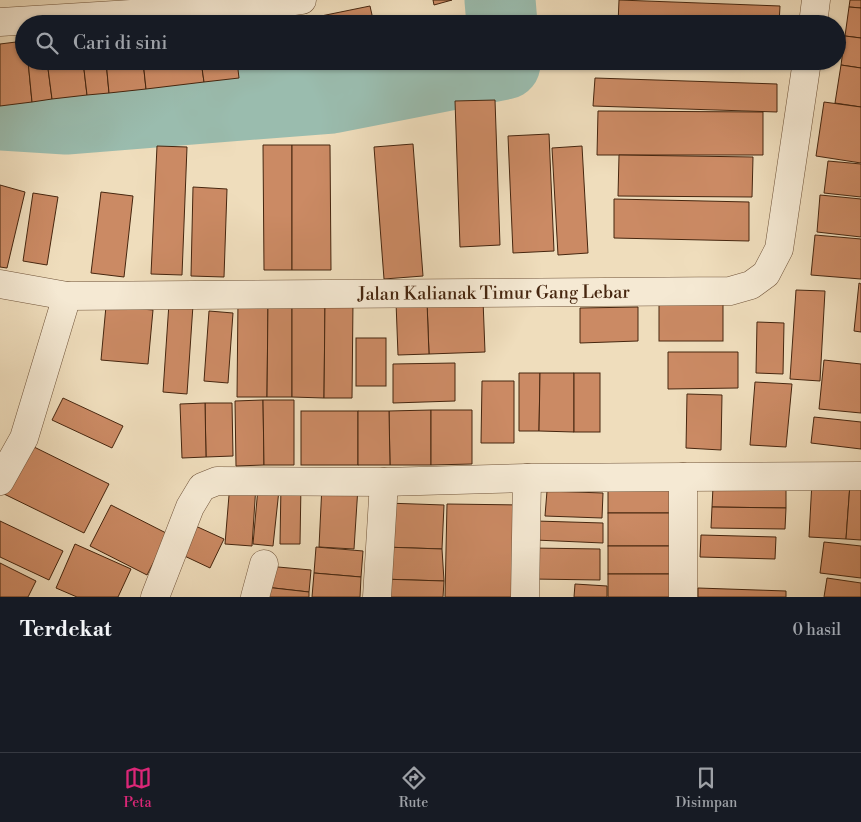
<!DOCTYPE html>
<html lang="id">
<style>
body{margin:0;font-family:"Libre Bodoni",serif;background:#20242c;color:#f1f3f6}
.list{margin:0;padding:0;list-style:none}
h2{display:flex;justify-content:space-between;align-items:center;height:65px;margin:0;padding:0 20px;font-size:21px}
h2 small{font-size:16px;font-weight:400;color:#9ea1a6}
.icon{flex:none;width:28px;height:28px;fill:none;stroke:currentColor;stroke-width:2;stroke-linecap:round;stroke-linejoin:round}
.map{position:relative;flex:none;width:861px;height:597px;overflow:hidden}
.search{position:absolute;background:#171b24;box-shadow:0 1px 4px #0004;left:15px;right:15px;top:15px;height:55px;display:flex;align-items:center;gap:12px;box-sizing:border-box;padding:0 18px;border-radius:28px;color:#9ea1a6;font-size:19px}
.sheet{height:155px;background:#171b24}
nav{display:flex;justify-content:space-around;align-items:center;box-sizing:border-box;height:70px;border-top:1px solid #363941;background:#171b24;font-size:14px;color:#9ea1a6}
nav a{display:grid;justify-items:center;gap:2px}
nav .on{color:#db2777}
.map>svg:first-child{display:block}
</style>
<div class="map">
<svg width="861" height="597" viewBox="0 0 861 597">
<rect width="100%" height="100%" fill="#efddbc"/>
<filter id="stains"><feTurbulence type="fractalNoise" baseFrequency=".004" numOctaves="4"/><feColorMatrix values="0 0 0 0 .2 0 0 0 0 .09 0 0 0 0 .02 0 0 0 .5 -.17"/></filter>
<radialGradient id="worn" r=".72"><stop offset=".6" stop-color="#630" stop-opacity="0"/><stop offset="1" stop-color="#630" stop-opacity=".3"/></radialGradient>
<g fill="none" stroke-linecap="round" stroke-linejoin="round">
<!-- river -->
<g stroke="#9abcae" stroke-width="71">
<polyline points="500,0 502,24"/>
<polyline points="0,115 66,119 332,98 505,64 505,61"/>
</g>
</g>
<!-- building -->
<g fill="#cb8a64" stroke="#46260f">
<polygon points="433,0 452,0 434,5"/>
<polygon points="619,0 780,6 779,24 618,24"/>
<polygon points="850,0 861,0 861,8 849,7"/>
<polygon points="370,6 374,24 323,24 321,16"/>
<polygon points="849,7 861,8 861,38 845,36"/>
<polygon points="232,18 232,24 197,24 197,22"/>
<polygon points="845,36 861,38 861,68 841,65"/>
<polygon points="24,41 24,61 28,61 32,102 0,106 0,44"/>
<polygon points="28,61 47,61 52,99 32,102"/>
<polygon points="47,61 83,61 87,95 52,99"/>
<polygon points="83,61 106,61 109,93 87,95"/>
<polygon points="106,61 143,61 146,89 109,93"/>
<polygon points="143,61 201,61 204,82 146,89"/>
<polygon points="201,61 237,61 239,78 204,82"/>
<polygon points="701,61 777,61 777,65"/>
<polygon points="841,65 861,68 861,107 835,103"/>
<polygon points="595,78 777,84 777,112 593,106"/>
<polygon points="495,100 500,245 460,247 455,101"/>
<polygon points="824,102 861,107 861,163 816,156"/>
<polygon points="598,111 763,112 763,155 597,155"/>
<polygon points="549,134 554,251 513,253 508,136"/>
<polygon points="413,144 423,276 384,279 374,147"/>
<polygon points="263,145 292,145 292,270 264,270"/>
<polygon points="292,145 330,145 331,270 292,270"/>
<polygon points="157,146 187,147 182,275 151,274"/>
<polygon points="582,146 588,253 558,255 552,148"/>
<polygon points="619,155 753,157 752,197 618,196"/>
<polygon points="828,161 861,164 861,197 824,193"/>
<polygon points="0,185 25,192 7,268 0,267"/>
<polygon points="193,187 227,189 224,277 191,276"/>
<polygon points="101,192 133,196 124,277 91,273"/>
<polygon points="33,193 58,197 47,265 23,261"/>
<polygon points="820,195 861,199 861,237 817,232"/>
<polygon points="614,199 749,202 749,241 614,238"/>
<polygon points="815,235 861,239 861,279 811,275"/>
<polygon points="859,283 861,284 861,332 854,331"/>
<polygon points="796,290 825,291 820,381 790,379"/>
<rect x="659" y="297" width="64" height="44"/>
<polygon points="238,300 268,300 267,397 237,397"/>
<polygon points="268,300 292,301 292,397 267,397"/>
<polygon points="483,300 485,352 429,354 427,302"/>
<polygon points="292,301 325,301 324,398 292,397"/>
<polygon points="325,301 353,302 352,398 324,398"/>
<polygon points="396,302 427,302 429,354 398,355"/>
<polygon points="169,303 193,305 187,394 163,392"/>
<polygon points="106,306 153,310 148,364 101,360"/>
<polygon points="638,307 638,341 580,343 580,308"/>
<polygon points="209,311 233,313 228,383 204,381"/>
<polygon points="757,322 784,323 783,374 756,373"/>
<rect x="356" y="338" width="30" height="48"/>
<polygon points="668,352 738,352 738,388 668,389"/>
<polygon points="824,360 861,364 861,413 819,409"/>
<polygon points="455,363 455,401 393,403 393,364"/>
<polygon points="519,373 540,373 539,431 519,431"/>
<polygon points="540,373 574,373 574,432 539,431"/>
<rect x="574" y="373" width="26" height="59"/>
<polygon points="482,381 514,381 514,443 481,443"/>
<polygon points="755,382 792,384 786,447 750,445"/>
<polygon points="687,394 722,395 721,450 686,448"/>
<polygon points="63,398 123,426 112,448 52,420"/>
<polygon points="263,400 264,465 236,466 235,401"/>
<polygon points="263,400 294,400 294,465 264,465"/>
<polygon points="205,403 232,403 233,456 206,457"/>
<polygon points="205,403 206,457 182,458 180,404"/>
<polygon points="431,410 431,465 390,465 389,411"/>
<polygon points="431,410 472,410 472,464 431,465"/>
<rect x="301" y="411" width="57" height="54"/>
<polygon points="358,411 389,411 390,465 358,465"/>
<polygon points="814,417 861,422 861,449 811,443"/>
<polygon points="26,443 109,484 84,533 2,493"/>
<rect x="608" y="481" width="67" height="32"/>
<polygon points="812,481 850,484 846,539 809,537"/>
<polygon points="230,483 256,485 252,546 225,544"/>
<polygon points="281,484 301,484 300,544 280,544"/>
<polygon points="850,484 861,484 861,540 846,539"/>
<polygon points="322,485 358,487 354,549 319,547"/>
<polygon points="713,487 786,489 786,508 712,507"/>
<polygon points="258,488 279,490 273,546 253,544"/>
<polygon points="547,491 603,493 602,518 545,516"/>
<polygon points="386,503 444,505 442,549 384,547"/>
<polygon points="447,504 522,505 520,597 445,597"/>
<polygon points="111,505 168,534 147,575 90,546"/>
<polygon points="712,507 786,508 785,529 711,528"/>
<rect x="608" y="513" width="67" height="33"/>
<polygon points="0,521 63,551 49,580 0,557"/>
<polygon points="536,521 603,523 603,543 535,540"/>
<polygon points="189,523 224,539 210,568 176,552"/>
<polygon points="701,535 776,537 775,559 700,557"/>
<polygon points="824,542 861,546 861,578 820,573"/>
<polygon points="75,544 131,569 118,597 77,597 56,588"/>
<rect x="608" y="546" width="67" height="28"/>
<polygon points="316,547 363,551 361,577 314,573"/>
<polygon points="384,547 442,549 444,581 381,579"/>
<polygon points="532,548 600,549 600,580 532,579"/>
<polygon points="0,563 36,581 28,597 0,597"/>
<polygon points="267,566 311,570 309,592 265,587"/>
<polygon points="314,573 361,577 360,597 312,597"/>
<rect x="608" y="574" width="67" height="23"/>
<polygon points="827,578 861,583 861,597 824,597"/>
<polygon points="381,579 444,581 443,597 380,597"/>
<polygon points="575,584 607,586 607,597 574,597"/>
<polygon points="265,587 309,592 309,597 264,597"/>
<polygon points="698,588 786,591 786,597 698,597"/>
</g>
<g fill="none" stroke-linecap="round" stroke-linejoin="round">
<defs>
<g id="minor">
<polyline points="0,22 261,6 302,0"/>
<polyline points="813,24 816,0"/>
<path id="s1" d="M 0,284 L 67,296 L 730,291 L 751,285 L 766,274 L 779,249 L 807,61"/>
<polyline points="0,481 24,438 67,296"/>
<polyline points="155,597 190,507 202,487 217,481 384,482 527,478 861,476"/>
<polyline points="255,597 264,564"/>
<polyline points="377,597 384,482"/>
<polyline points="525,597 527,478"/>
<polyline points="683,597 683,477"/>
</g>
</defs>
<!-- minor casing -->
<use href="#minor" stroke="#70543a" stroke-width="29"/>
<!-- minor -->
<use href="#minor" stroke="#f5e9d3" stroke-width="28"/>
</g>
<g text-anchor="middle" stroke-width="5" stroke-linejoin="round" paint-order="stroke">
<!-- street labels -->
<g font-size="18" fill="#46260f" stroke="#f5e9d3">
<text dy="6" stroke="none"><textPath href="#s1" startOffset="495">Jalan Kalianak Timur Gang Lebar</textPath></text>
</g>
</g>
<rect width="100%" height="100%" filter="url(#stains)"/>
<rect width="100%" height="100%" fill="url(#worn)"/>
</svg>
<div class="search"><svg class="icon" aria-label="search" viewBox="0 0 24 24"><circle cx="10" cy="10" r="6"/><path d="M15 15l6 6"/></svg>Cari di sini</div>
</div>
<section class="sheet">
<h2>Terdekat<small>0 hasil</small></h2>
<ul class="list">
</ul>
</section>
<nav>
<a class="on"><svg class="icon" aria-label="map" viewBox="0 0 24 24"><path d="M3 6l6-2 6 2 6-2v14l-6 2-6-2-6 2zM9 4v14M15 6v14"/></svg>Peta</a>
<a><svg class="icon" aria-label="directions" viewBox="0 0 24 24"><path d="M12 3l9 9-9 9-9-9zM9 14v-3h6M13 9l2 2-2 2"/></svg>Rute</a>
<a><svg class="icon" aria-label="saved" viewBox="0 0 24 24"><path d="M7 4h10v16l-5-4-5 4z"/></svg>Disimpan</a>
</nav>
